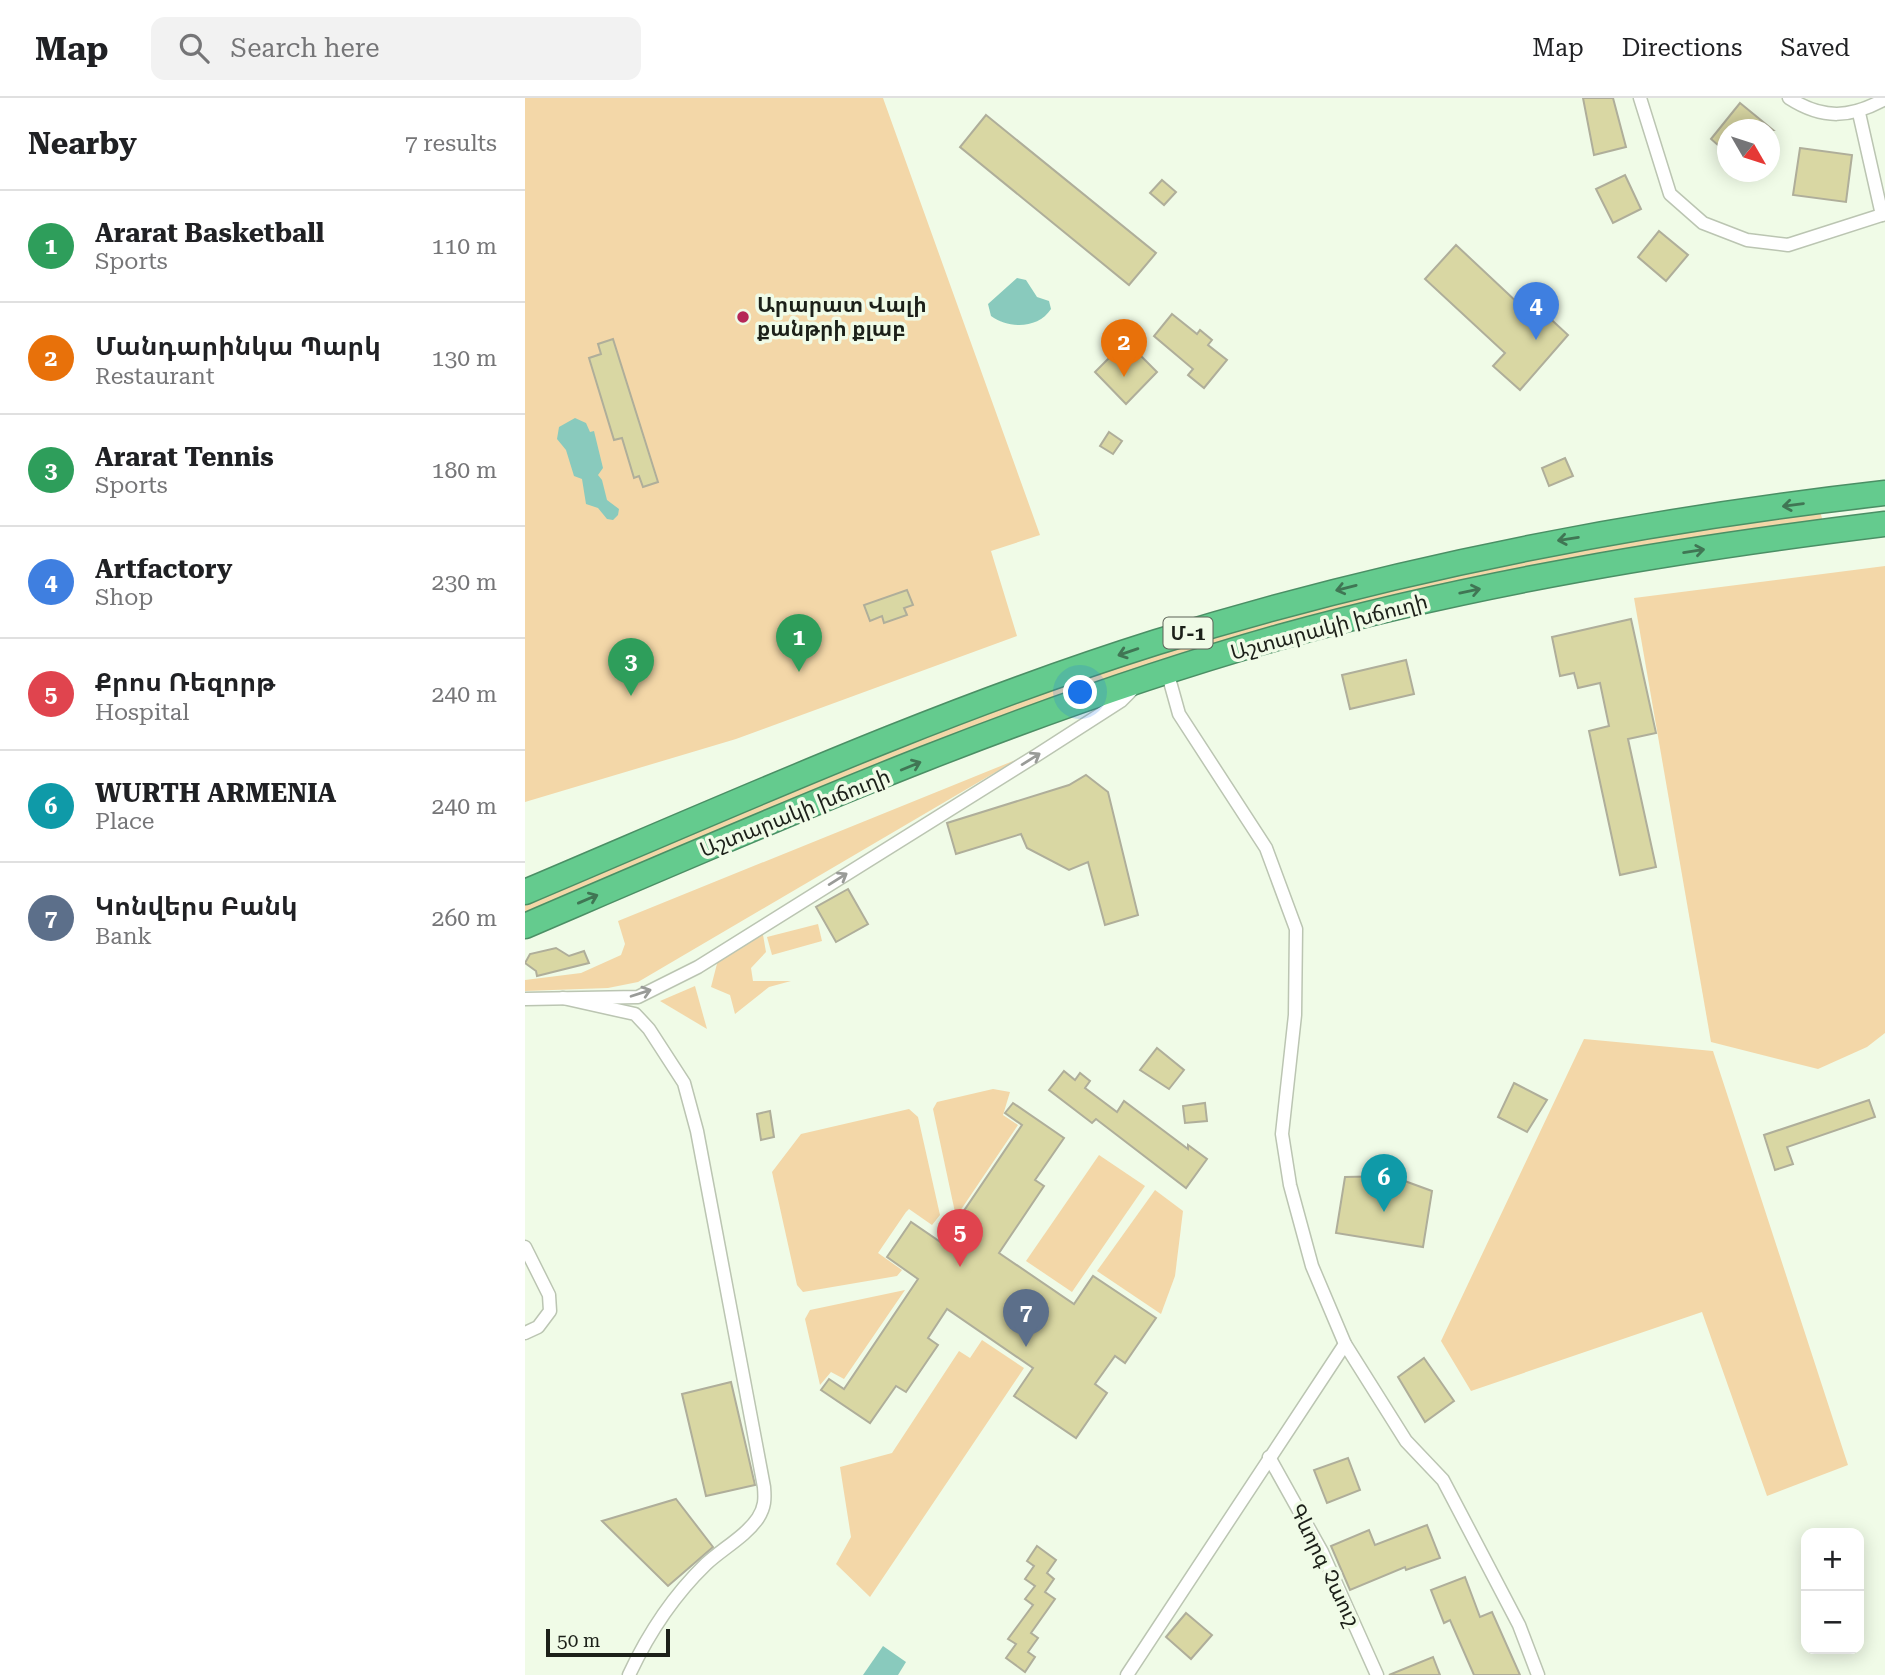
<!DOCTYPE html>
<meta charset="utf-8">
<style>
body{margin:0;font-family:"Roboto Serif","Noto Sans Armenian",serif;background:#f2f2f2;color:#202124}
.controls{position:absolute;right:21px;bottom:21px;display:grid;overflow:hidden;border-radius:14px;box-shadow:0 4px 18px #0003}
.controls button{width:63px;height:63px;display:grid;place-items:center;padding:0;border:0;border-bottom:2px solid #e0e0e0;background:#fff;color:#202124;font:35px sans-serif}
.compass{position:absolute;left:1192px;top:21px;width:63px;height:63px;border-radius:50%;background:#fff;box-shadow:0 4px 18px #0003;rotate:129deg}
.scale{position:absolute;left:21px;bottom:18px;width:124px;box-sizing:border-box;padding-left:7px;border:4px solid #1c2019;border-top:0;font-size:19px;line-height:24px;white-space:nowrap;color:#1c2019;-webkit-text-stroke:5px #f0fbe7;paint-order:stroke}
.you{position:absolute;left:556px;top:595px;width:24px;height:24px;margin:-18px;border:5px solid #fff;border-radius:50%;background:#1a73e8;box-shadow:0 0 0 10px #1a73e833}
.badge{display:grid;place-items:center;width:46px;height:46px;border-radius:50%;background:#1a73e8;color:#fff;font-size:23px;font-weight:700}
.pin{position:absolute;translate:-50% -58px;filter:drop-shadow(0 2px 4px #0008)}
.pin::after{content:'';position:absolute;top:37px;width:24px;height:21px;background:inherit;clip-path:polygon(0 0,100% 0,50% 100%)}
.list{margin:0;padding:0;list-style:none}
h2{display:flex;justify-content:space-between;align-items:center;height:91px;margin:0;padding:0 28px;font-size:30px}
h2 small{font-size:23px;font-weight:400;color:#757577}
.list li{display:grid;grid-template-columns:46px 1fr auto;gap:21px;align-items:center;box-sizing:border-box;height:112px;padding:0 28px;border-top:2px solid #e0e0e0}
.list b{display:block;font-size:26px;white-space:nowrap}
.list p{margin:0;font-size:23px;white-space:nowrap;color:#757577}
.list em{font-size:23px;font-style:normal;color:#757577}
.icon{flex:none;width:38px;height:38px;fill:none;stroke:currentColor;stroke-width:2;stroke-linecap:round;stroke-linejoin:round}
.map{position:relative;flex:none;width:1360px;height:1577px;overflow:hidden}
header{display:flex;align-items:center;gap:42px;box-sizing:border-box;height:98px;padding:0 35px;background:#fff;border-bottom:2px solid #e0e0e0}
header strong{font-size:33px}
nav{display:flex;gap:38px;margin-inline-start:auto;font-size:24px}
.search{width:490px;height:63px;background:#f2f2f2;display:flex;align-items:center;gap:18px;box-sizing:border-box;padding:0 24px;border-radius:14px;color:#757577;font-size:26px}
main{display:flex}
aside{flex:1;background:#fff}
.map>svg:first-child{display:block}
</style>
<header>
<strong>Map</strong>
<div class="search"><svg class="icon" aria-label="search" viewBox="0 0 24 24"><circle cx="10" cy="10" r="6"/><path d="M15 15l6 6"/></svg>Search here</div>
<nav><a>Map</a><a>Directions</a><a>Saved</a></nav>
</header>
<main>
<aside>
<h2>Nearby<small>7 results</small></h2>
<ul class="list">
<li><span class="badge" style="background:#2e9e5b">1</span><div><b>Ararat Basketball</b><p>Sports</p></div><em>110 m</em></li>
<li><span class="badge" style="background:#e8710a">2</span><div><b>Մանդարինկա Պարկ</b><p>Restaurant</p></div><em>130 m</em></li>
<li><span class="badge" style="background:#2e9e5b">3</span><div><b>Ararat Tennis</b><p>Sports</p></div><em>180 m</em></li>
<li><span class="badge" style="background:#3f7fe0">4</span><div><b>Artfactory</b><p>Shop</p></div><em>230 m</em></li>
<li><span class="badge" style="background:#e0444e">5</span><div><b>Քրոս Ռեզորթ</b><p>Hospital</p></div><em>240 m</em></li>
<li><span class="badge" style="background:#0f9aa8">6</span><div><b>WURTH ARMENIA</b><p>Place</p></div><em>240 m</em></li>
<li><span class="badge" style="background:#5c6f8a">7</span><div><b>Կոնվերս Բանկ</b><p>Bank</p></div><em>260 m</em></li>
</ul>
</aside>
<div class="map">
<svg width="1360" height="1577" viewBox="0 0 1360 1577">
<rect width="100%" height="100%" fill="#f0fbe7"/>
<!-- green -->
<g fill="#f3d7a8">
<polygon points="0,0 358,0 515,437 466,453 492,538 211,641 0,704"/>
<path d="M 1295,413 L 1298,424 L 858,504 L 0,819 L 0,805 C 245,702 489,592 746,520 C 926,469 1111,441 1295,413 Z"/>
<polygon points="1360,468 1360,935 1342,949 1293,971 1186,944 1109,500"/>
<polygon points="493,661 113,884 83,890 0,893 0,882 56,875 96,857 100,846 93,823"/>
<polygon points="293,826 297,843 247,857 242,839"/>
<polygon points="237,831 241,854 226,870 228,883 266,883 244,889 210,916 205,897 186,889 194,858"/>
<polygon points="170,888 182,931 135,903"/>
<polygon points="1059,941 1188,953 1323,1367 1242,1398 1177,1214 946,1293 916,1243"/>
<polygon points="468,991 485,994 478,1017 493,1027 431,1119 408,1011 412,1004"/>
<polygon points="384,1011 393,1019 415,1117 407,1127 384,1111 381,1114 353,1155 377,1172 372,1178 278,1194 272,1187 247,1074 276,1036"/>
<polygon points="574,1057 620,1088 547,1194 501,1163"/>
<polygon points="630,1092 658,1113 650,1178 636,1216 572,1173"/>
<polygon points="380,1192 319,1281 306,1274 295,1287 280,1221 285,1212"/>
<polygon points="457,1242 499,1270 345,1499 311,1466 326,1439 315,1369 367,1355 434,1253 445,1260"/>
</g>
<!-- water -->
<g fill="#89cabd">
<path d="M 492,180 L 501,182 L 512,199 L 524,203 L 526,211 C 513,231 484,231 466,218 L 463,206 Z"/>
<polygon points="50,320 61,325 65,334 69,333 78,370 73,377 77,382 82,402 94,411 93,417 88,422 82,421 73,410 61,406 57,381 49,378 41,352 32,341 34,329"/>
<polygon points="358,1548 381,1564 373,1577 338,1577"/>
</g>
<!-- building -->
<g fill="#d9d7a3" stroke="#afae9a" stroke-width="2">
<polygon points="1058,0 1088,0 1101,49 1069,57"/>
<polygon points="1215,5 1248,32 1202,32 1202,55 1186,41"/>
<polygon points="461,17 631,155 604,187 435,49"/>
<polygon points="1275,50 1327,57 1321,104 1268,97"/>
<polygon points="1100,77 1116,111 1088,125 1071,91"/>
<polygon points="637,82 651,94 639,107 625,95"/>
<polygon points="1134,133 1163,157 1141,183 1113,159"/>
<polygon points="931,147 1010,221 1017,213 1043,237 995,292 968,268 980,255 900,181"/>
<polygon points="647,216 672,236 675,232 687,242 683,247 702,262 679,290 663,277 668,271 629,238"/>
<polygon points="88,241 133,384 118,389 114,378 109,380 97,340 89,342 64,260 76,256 73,246"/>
<polygon points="601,243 632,274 601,306 570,274"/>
<polygon points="584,334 597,343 588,356 575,348"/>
<polygon points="1040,360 1048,378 1024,388 1017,370"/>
<polygon points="382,492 388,507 379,510 382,517 359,525 357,518 345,523 339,507"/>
<polygon points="1106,521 1131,635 1103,641 1131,769 1095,777 1064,633 1084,628 1075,585 1053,590 1049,575 1035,578 1027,539"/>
<polygon points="881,562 889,596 825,611 817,577"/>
<polygon points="561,677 583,694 613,817 580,827 563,764 544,772 502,750 496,736 431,756 422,725 544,687"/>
<polygon points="323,791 343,826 311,844 291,809"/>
<polygon points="31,850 44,858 59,853 64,865 12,878 11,873 0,865 5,856"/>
<polygon points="632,950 659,972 644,991 615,972"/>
<polygon points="539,973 550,982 555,975 565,983 560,990 592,1014 599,1003 663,1051 663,1047 682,1061 661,1090 571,1021 567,1025 524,992"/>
<polygon points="989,985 1022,1002 1002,1034 973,1019"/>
<polygon points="1344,1002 1350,1019 1262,1049 1268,1066 1250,1072 1239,1037"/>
<polygon points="488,1005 539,1040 510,1082 519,1088 474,1155 549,1206 568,1178 631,1220 600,1265 590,1258 570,1286 582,1295 551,1340 489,1298 508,1270 422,1211 403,1240 413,1247 381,1294 371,1288 345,1325 296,1292 304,1281 319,1291 393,1181 362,1159 386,1124 417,1145 497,1027 480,1015"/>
<polygon points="680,1005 682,1023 660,1025 658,1008"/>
<polygon points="245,1013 249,1039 236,1042 232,1016"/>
<polygon points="866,1078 907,1093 898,1149 811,1135 820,1079"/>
<polygon points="899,1260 929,1303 900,1324 873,1279"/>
<polygon points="206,1284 230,1387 181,1398 157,1296"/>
<polygon points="823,1360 835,1392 802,1405 789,1372"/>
<polygon points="151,1401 188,1449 143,1488 77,1423"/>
<polygon points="902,1427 915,1460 881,1472 880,1469 825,1492 806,1448 844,1432 850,1447"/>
<polygon points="512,1448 531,1462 522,1475 529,1481 520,1494 530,1501 506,1535 513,1540 503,1554 510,1559 500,1574 481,1560 491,1546 483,1541 508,1507 500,1501 510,1488 500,1481 509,1468 502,1463"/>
<polygon points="940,1479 955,1519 967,1514 995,1577 949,1577 925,1522 919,1525 906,1492"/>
<polygon points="661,1515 687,1537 666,1561 641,1539"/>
<polygon points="908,1559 915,1577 864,1577"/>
</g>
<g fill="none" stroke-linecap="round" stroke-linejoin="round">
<defs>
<g id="street">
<polyline points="1115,0 1145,96 1178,125 1222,142 1263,147 1360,116"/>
<path d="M 1264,0 C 1298,22 1326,20 1360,1"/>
<polyline points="1334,15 1357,117"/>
<polyline points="642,573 654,616 741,750 771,831 770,917 757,1036 765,1087 787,1168 820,1246 881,1343 918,1382 994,1527 1013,1577"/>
<path d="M 38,900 L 110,916 L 124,931 L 159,985 L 172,1033 L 239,1389 C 240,1401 240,1409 233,1420 C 221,1438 197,1451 181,1466 C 148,1498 123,1536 104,1577"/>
<polyline points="0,901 113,899 173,869 512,657 596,603 610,589"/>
<polyline points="0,1149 24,1197 25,1213 13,1229 0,1235"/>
<polyline points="744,1359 797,1454 852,1577"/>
<polyline points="602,1577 820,1246"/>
</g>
<g id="highway">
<path d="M 0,794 C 208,706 416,612 632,544 C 870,470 1113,423 1360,395"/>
<path d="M 0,828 C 247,722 496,612 755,539 C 953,484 1156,451 1360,426"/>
</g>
</defs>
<!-- street casing -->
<use href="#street" stroke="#bbc5b2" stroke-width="15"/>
<!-- highway casing -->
<use href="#highway" stroke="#4b8f65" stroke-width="27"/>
<!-- street -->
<use href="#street" stroke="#fff" stroke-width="12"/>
<!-- highway -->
<use href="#highway" stroke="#64cb8e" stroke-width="24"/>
</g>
<!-- one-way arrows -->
<defs><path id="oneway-shaft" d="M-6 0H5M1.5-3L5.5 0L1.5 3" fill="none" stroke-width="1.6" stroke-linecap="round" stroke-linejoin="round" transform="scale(1.75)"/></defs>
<g stroke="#407654">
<use href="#oneway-shaft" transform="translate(1268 407) rotate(172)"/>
<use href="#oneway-shaft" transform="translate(1043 441) rotate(171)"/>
<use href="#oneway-shaft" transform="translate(1169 453) rotate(-9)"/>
<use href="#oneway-shaft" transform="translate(821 490) rotate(166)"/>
<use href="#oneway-shaft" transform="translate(945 493) rotate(-12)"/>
<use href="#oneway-shaft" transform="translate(603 554) rotate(161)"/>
<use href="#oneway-shaft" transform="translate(386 668) rotate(-22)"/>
<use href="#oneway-shaft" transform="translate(63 801) rotate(-23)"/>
</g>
<g stroke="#999b98">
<use href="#oneway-shaft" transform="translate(506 661) rotate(-32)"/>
<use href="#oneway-shaft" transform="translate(313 781) rotate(-32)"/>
<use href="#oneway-shaft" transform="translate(116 895) rotate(-18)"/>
</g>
<!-- markers -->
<circle fill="#b62757" stroke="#f0fbe7" stroke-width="2.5" cx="218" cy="219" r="7"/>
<g text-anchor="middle" stroke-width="7" stroke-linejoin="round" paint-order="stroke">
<!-- shield labels -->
<rect fill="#f0fbe7" stroke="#5c6257" stroke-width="2" x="638.5" y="519.5" width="49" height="31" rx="5"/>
<g font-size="19" font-weight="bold" fill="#1c2019">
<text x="663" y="542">Մ-1</text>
</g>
<!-- poi labels -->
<g font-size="21" font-weight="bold" fill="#1c2019" stroke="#f0fbe7" text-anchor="start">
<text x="232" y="214">Արարատ Վալի<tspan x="232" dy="24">քանթրի քլաբ</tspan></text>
</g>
<!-- street labels -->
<g font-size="21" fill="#1c2019" stroke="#f0fbe7">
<text transform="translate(804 529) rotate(-15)" y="7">Աշտարակի խճուղի</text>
<text transform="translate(270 715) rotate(-22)" y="7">Աշտարակի խճուղի</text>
<text transform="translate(800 1467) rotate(64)" y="7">Գևորգ Չաուշ</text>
</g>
</g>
</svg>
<div class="controls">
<button>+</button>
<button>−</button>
</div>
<svg class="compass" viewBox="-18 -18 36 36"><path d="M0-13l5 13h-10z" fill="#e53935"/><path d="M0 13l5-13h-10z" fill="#757577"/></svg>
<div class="scale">50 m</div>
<div class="you"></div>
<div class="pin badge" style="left:274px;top:574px;background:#2e9e5b">1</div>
<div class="pin badge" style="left:599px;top:279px;background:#e8710a">2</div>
<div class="pin badge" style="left:106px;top:598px;background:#2e9e5b">3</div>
<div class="pin badge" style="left:1011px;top:242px;background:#3f7fe0">4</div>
<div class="pin badge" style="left:435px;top:1169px;background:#e0444e">5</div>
<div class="pin badge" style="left:859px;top:1114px;background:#0f9aa8">6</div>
<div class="pin badge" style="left:501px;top:1249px;background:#5c6f8a">7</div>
</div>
</main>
